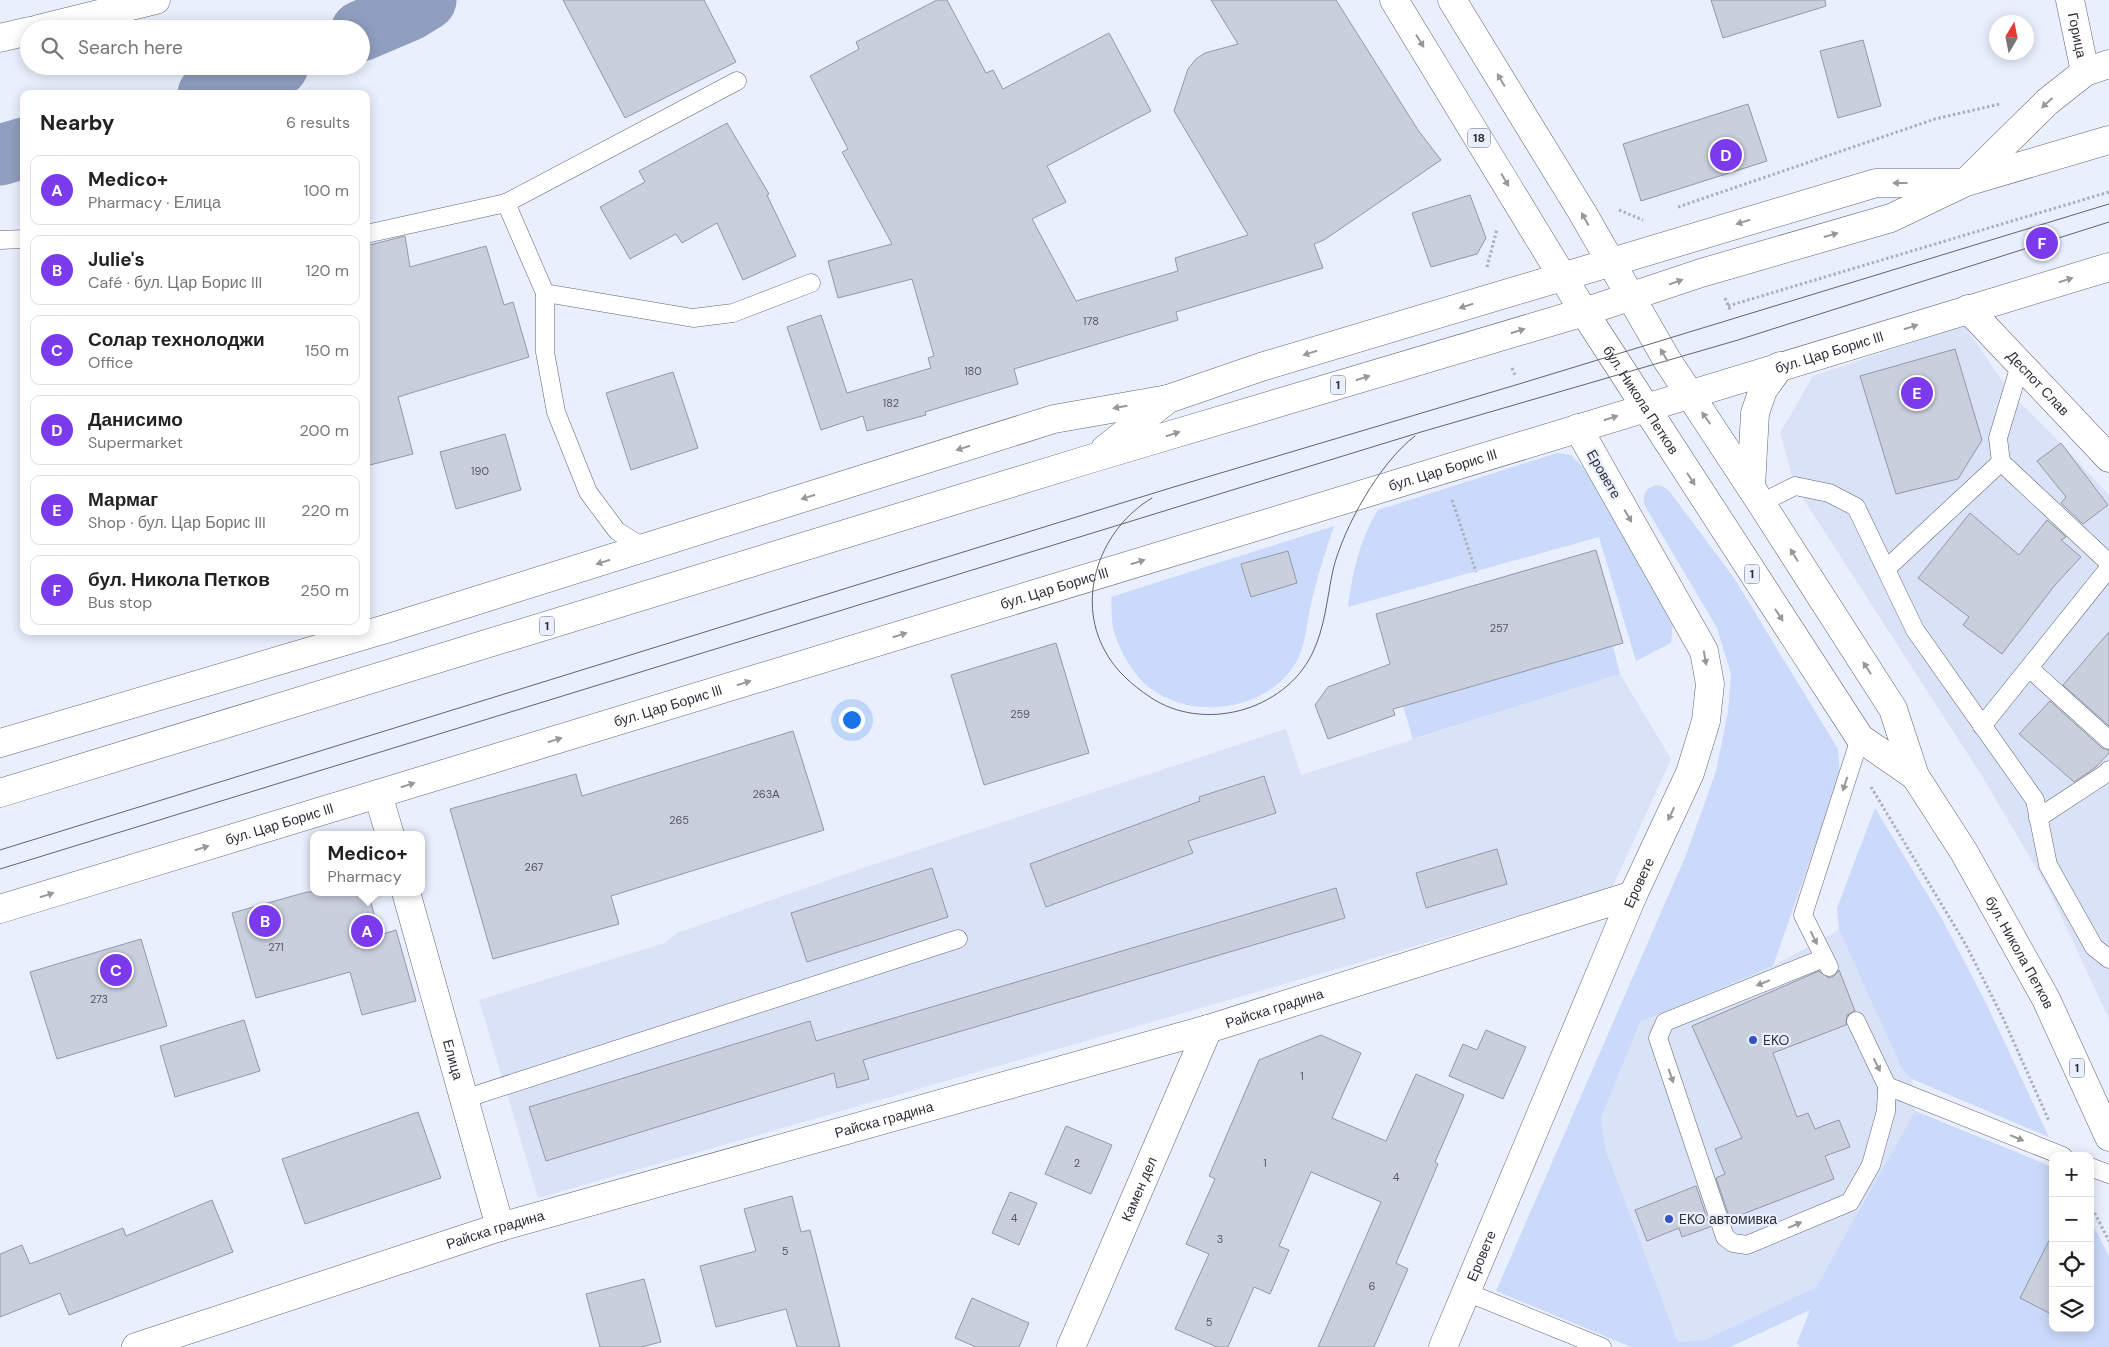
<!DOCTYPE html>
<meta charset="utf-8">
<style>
body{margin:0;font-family:"DM Sans",sans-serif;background:#f6f6f6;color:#222}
.controls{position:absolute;right:15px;bottom:15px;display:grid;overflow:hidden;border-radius:10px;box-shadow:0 2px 12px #0003}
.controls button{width:45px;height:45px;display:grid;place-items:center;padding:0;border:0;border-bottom:1px solid #e0e0e0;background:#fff;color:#222;font:25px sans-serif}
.compass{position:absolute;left:1989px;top:15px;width:45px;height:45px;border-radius:50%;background:#fff;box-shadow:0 2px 12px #0003;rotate:10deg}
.you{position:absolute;left:851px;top:719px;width:18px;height:18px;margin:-12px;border:4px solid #fff;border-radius:50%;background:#1a73e8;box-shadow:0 0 0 8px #1a73e833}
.badge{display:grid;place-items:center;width:32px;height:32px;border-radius:50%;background:#7c3aed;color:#fff;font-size:16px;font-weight:700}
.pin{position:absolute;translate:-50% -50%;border:2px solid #fff;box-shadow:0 1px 5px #0006}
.popup{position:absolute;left:310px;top:831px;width:115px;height:65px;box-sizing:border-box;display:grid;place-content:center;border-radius:10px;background:#fff;filter:drop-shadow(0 1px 4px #0005);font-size:16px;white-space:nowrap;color:#767676}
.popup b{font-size:19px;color:#222}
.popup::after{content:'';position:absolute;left:50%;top:100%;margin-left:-10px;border:10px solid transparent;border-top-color:#fff}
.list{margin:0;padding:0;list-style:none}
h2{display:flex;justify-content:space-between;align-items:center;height:65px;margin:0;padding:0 20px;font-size:21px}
h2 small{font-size:16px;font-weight:400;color:#767676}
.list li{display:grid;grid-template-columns:32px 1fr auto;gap:15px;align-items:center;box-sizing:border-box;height:70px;margin:0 10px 10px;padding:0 10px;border:1px solid #e0e0e0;border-radius:10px}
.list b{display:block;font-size:19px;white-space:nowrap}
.list p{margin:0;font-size:16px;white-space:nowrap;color:#767676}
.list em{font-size:16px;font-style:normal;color:#767676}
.icon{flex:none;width:28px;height:28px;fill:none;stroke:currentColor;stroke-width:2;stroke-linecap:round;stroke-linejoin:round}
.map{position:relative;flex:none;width:2109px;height:1347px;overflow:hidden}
.search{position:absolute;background:#fff;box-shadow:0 2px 12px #0003;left:20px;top:20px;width:350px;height:55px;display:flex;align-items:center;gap:12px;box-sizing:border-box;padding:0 18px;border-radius:28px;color:#767676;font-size:19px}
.panel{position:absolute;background:#fff;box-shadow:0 2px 12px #0003;left:20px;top:90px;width:350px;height:545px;border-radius:10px}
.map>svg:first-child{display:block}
</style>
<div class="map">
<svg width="2109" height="1347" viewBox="0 0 2109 1347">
<rect width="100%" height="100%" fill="#e9effd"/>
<!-- built -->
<g fill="#d9e2f7">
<polygon points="1964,325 2012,395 2055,437 2109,495 2109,1019 2048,888 1982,776 1795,486 1780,433 1813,376"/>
<polygon points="1620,674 1671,759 1612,888 1361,962 538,1198 479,1000 665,943 677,933 869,866 1286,729 1301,775"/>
<polygon points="1839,930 1902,1069 1912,1079 1915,1111 1816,1287 1705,1340 1678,1342 1605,1148 1601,1118 1640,1022 1773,966"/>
</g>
<!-- green -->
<g fill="#cbd9fa">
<path d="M 1557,453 L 1571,455 L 1583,467 L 1673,623 L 1671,643 L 1636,661 L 1599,537 L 1348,607 C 1353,571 1359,541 1378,510 Z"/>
<path d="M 1658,485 L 1664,487 L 1670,492 L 1734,578 L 1838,749 L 1840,775 L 1773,966 L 1640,1022 L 1601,1118 L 1605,1148 L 1678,1342 L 1705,1340 L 1816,1287 L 1915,1111 L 2053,1167 L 2053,1328 L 2090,1328 L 2090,1219 L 2109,1256 L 2109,1347 L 1800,1347 L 1797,1343 L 1810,1310 L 1730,1347 L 1631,1347 L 1496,1291 L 1686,855 L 1716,771 L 1728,712 L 1731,674 L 1717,628 L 1645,506 C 1641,494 1646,487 1658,485 Z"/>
<path d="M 1334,526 C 1325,553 1316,581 1310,609 C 1306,627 1305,649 1295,664 C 1266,711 1193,721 1150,688 C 1134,676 1119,650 1114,631 C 1111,621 1112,607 1111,597 Z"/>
<polygon points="1613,646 1620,674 1413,739 1403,706"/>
<polygon points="1875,808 1941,917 1986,1003 2049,1137 1912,1079 1902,1069 1839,930 1837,908"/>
</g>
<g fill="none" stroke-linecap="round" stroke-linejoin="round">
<!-- river -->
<g stroke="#909ebf" stroke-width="61">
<polyline points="361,31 408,11 426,0"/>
<polyline points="208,94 278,66"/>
<polyline points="0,155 24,148"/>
</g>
</g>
<!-- building -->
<g fill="#c9cfdd" stroke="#9398a5">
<polygon points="563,0 704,0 736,62 625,118"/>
<polygon points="937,0 947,0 986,73 993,70 1003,89 1109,33 1151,111 1047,166 1066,202 1032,219 1076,301 1178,271 1175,258 1248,235 1174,111 1188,69 1196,59 1205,53 1238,44 1211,0 1336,0 1418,130 1441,160 1324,240 1314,244 1323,268 1176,312 1178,320 1014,369 1018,384 925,412 926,415 867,431 863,416 821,430 787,327 821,315 847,393 931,368 928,358 934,356 912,279 838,298 828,261 892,244 842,152 848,149 810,76 859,49 856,42"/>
<polygon points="1711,0 1825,0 1826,6 1723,38"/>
<polygon points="1863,40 1881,106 1838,118 1820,51"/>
<polygon points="1748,104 1767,161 1641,201 1623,144"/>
<polygon points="727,123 769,194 767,195 796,256 743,280 717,223 682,243 676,234 630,259 600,207 645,182 639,171"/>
<polygon points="1470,195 1486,238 1477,254 1431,267 1412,213"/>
<polygon points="405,236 410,267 486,246 504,305 513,302 529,357 398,397 413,454 366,466 366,246"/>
<polygon points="1955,349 1982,440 1958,479 1896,494 1860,376"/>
<polygon points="673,372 698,448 631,470 606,393"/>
<polygon points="505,434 521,490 456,509 440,452"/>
<polygon points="2061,443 2108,505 2083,524 2061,503 2066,497 2037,461"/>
<polygon points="1970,513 2019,555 2047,520 2066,537 2061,540 2081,557 2055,585 2002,654 1963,625 1969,617 1918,578"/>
<polygon points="1596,550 1623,643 1393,709 1395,715 1328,739 1315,705 1328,687 1390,664 1376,614"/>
<polygon points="1288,551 1297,583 1251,597 1241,564"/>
<polygon points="2109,632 2109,726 2063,685"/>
<polygon points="1056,643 1089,753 984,785 951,675"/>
<polygon points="2050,701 2102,748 2109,750 2109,753 2096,767 2074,782 2019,734"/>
<polygon points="793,731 824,830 611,896 619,924 493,959 450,809 576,774 582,796"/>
<polygon points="1264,776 1276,813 1188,841 1193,853 1046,907 1030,864 1200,801 1199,797"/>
<polygon points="1497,849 1507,884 1426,908 1416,873"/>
<polygon points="932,868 948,917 807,962 791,913"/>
<polygon points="1336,888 1345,918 863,1060 869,1079 837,1088 834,1073 546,1161 529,1107 810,1021 816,1041"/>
<polygon points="307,892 368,892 380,935 396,930 416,1001 362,1015 350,972 256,998 232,913"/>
<polygon points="141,939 167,1026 57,1059 30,972"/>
<polygon points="1839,970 1855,1011 1847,1015 1846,1025 1773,1053 1797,1117 1808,1113 1815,1129 1839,1120 1850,1147 1825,1156 1834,1179 1730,1219 1716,1178 1725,1174 1715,1149 1742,1138 1692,1026 1819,971 1829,978 1834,976"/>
<polygon points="244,1020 260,1071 175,1097 160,1046"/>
<polygon points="1486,1030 1526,1047 1503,1099 1449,1076 1463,1044 1477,1050"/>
<polygon points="1321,1035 1361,1053 1332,1118 1386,1141 1416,1074 1464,1095 1435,1162 1438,1164 1396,1263 1408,1269 1374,1347 1318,1347 1381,1202 1311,1172 1279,1246 1289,1250 1270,1294 1254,1287 1228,1347 1217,1347 1175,1329 1209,1254 1186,1244 1215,1179 1209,1176 1259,1060"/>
<polygon points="418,1112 441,1178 305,1224 282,1159"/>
<polygon points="1066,1126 1112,1145 1091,1194 1045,1174"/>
<polygon points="1696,1186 1710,1227 1682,1237 1679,1228 1647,1241 1635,1210"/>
<polygon points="1010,1192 1037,1203 1019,1245 992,1233"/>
<polygon points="792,1196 801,1232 810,1230 840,1347 797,1347 786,1309 716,1327 700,1266 756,1251 744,1209"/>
<polygon points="212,1200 233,1252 69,1315 60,1293 0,1317 0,1254 22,1245 30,1264 123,1228 126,1236"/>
<polygon points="2053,1233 2053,1315 2020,1298"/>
<polygon points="644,1279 661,1342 641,1347 600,1347 586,1294"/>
<polygon points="972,1298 1029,1323 1019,1347 976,1347 955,1338"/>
</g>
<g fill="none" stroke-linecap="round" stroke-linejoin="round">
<defs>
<g id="service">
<polyline points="366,234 506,203"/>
<polyline points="0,240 24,239"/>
<polyline points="545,293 693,318 733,313 811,283"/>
<polyline points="2001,462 1998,438 2020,365"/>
<polyline points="1761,503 1795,486 1829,493 1856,507 1915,630 2035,800 2048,865 2094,947 2109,959"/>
<polyline points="646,549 617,531 588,492 556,412 545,352 545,293 506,203 737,81"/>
<polyline points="1886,569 2001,462 2109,563"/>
<polyline points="2029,668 2109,740"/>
<polyline points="1982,726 2109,568"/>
<polyline points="2038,818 2105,774 2109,770"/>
<polyline points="1824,958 1665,1022 1658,1038 1725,1237 1733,1243 1747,1245 1850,1202 1871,1165 1886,1111 1887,1086"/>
<polyline points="1829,967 1803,915 1860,738"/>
<polyline points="1856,1021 1887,1086 2063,1156"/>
<polyline points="464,1099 958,939"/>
<polyline points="2090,1167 2109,1174"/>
<polyline points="1466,1292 1602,1347"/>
</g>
<g id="minor">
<path id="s1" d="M 2070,0 L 2085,72"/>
<polyline points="38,29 156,0"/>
<polyline points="0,38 29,31"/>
<polyline points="1966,182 2047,102 2085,72 2109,64"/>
<path id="s2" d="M 1968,309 L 2109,458"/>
<polyline points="0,743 389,628 1054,419 1168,399"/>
<polyline points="378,794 390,835"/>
<path id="s3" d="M 406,892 L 500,1227"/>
<path id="s4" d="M 0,909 L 2109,267"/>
<path id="s5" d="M 136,1347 L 500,1227 L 1208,1029 L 1633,895"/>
<path id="s6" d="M 1071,1347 L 1208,1029"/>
<path id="s7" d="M 1443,1347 L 1633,895 L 1690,773 L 1706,721 L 1710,684 L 1704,651 L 1578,428"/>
</g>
<g id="primary">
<polyline points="1105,449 1168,399 1261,367 1876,183 1957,183"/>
<polyline points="0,793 1093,458 1584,312 1701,273 1891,218 1966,182 2109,140"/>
</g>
<g id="trunk">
<path id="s8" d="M 1394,0 L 1584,312 L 1860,738 L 1915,776"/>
<path id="s9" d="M 1452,0 L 1582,212 L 1667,360 L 1761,503 L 1893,709 L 1915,776 L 1964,852 L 2046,999 L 2109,1137"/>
<polyline points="1751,487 1755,413 1763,390 1780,366"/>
</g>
</defs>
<!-- service casing -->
<use href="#service" stroke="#5f6470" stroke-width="19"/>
<!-- minor casing -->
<use href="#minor" stroke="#5f6470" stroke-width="29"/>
<!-- primary casing -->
<use href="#primary" stroke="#5f6470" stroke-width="29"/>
<!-- trunk casing -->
<use href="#trunk" stroke="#5f6470" stroke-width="29"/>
<!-- path -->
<g stroke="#abb0bb" stroke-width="3" stroke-dasharray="2.5 2.5" stroke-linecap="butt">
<polyline points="1678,207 1935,119 2000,104"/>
<polyline points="1619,210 1643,220"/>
<polyline points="1487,267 1497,229"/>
<polyline points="1725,298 1731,312"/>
<polyline points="1728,306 2109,192"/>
<polyline points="1512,368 1515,375"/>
<polyline points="1452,500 1476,572"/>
<polyline points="1871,787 1966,945 2003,1018 2049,1121"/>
<polyline points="2090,1204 2109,1241"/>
</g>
<!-- service -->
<use href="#service" stroke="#fff" stroke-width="18"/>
<!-- minor -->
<use href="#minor" stroke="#fff" stroke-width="28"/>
<!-- primary -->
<use href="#primary" stroke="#fff" stroke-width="28"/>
<!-- trunk -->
<use href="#trunk" stroke="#fff" stroke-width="28"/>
<!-- tram -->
<g stroke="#61646c" stroke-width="1">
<path d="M 1152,498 C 1101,528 1075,597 1105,651 C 1115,670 1132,685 1150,697 C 1203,733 1284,711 1312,654 C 1325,628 1327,598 1333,570 C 1343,528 1380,462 1415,436"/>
<polyline points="0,850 1167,489 1519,384 2109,204"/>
<polyline points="0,869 1421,432 1738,340 2109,222"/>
</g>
</g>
<!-- one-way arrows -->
<defs><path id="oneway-solid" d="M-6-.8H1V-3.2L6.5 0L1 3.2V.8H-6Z" transform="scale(1.25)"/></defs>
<g fill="#96989a">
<use href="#oneway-solid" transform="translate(1420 41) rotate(58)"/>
<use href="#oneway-solid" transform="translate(1501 80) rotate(-121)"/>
<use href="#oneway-solid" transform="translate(2047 103) rotate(138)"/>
<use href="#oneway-solid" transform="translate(1505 180) rotate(59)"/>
<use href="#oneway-solid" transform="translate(1900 183) rotate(180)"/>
<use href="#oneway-solid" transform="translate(1585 219) rotate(-119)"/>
<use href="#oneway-solid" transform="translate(1743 222) rotate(163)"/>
<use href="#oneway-solid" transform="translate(1831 235) rotate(-16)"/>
<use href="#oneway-solid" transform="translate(2066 280) rotate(-17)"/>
<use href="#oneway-solid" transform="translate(1676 282) rotate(-19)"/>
<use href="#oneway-solid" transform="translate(1466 306) rotate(163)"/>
<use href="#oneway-solid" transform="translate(1911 327) rotate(-17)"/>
<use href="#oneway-solid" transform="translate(1518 331) rotate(-17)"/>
<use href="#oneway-solid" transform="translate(1310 353) rotate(163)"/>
<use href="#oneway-solid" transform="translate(1664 355) rotate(-121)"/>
<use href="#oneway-solid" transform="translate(1363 378) rotate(-17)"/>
<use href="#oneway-solid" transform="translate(1120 407) rotate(170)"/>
<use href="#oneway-solid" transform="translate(1611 418) rotate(-17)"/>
<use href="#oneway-solid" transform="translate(1706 418) rotate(-125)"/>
<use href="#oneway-solid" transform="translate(1173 434) rotate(-17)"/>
<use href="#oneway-solid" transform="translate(963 448) rotate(162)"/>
<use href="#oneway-solid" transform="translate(1691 479) rotate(57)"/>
<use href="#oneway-solid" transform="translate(808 497) rotate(162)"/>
<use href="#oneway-solid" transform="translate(1628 516) rotate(60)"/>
<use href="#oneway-solid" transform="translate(1794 555) rotate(-122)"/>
<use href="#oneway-solid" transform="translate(603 562) rotate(163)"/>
<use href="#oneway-solid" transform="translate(1138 562) rotate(-17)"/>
<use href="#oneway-solid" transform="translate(1779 615) rotate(57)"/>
<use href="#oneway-solid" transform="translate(900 635) rotate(-17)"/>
<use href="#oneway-solid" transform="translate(1705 658) rotate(80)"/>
<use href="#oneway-solid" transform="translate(1867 668) rotate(-123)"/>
<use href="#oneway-solid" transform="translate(744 683) rotate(-17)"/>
<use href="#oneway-solid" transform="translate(555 740) rotate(-17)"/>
<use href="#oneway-solid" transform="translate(1845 784) rotate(108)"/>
<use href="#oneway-solid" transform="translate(408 785) rotate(-17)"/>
<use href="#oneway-solid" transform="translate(1671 814) rotate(115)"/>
<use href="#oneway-solid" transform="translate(202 848) rotate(-17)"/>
<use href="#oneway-solid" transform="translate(47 895) rotate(-17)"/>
<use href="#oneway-solid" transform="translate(1814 938) rotate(64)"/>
<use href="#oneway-solid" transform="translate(1763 983) rotate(158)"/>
<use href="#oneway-solid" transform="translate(1877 1065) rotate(64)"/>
<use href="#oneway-solid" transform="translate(1671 1076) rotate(71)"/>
<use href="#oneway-solid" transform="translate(2017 1138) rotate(22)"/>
<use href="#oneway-solid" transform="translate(1795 1225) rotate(-23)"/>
</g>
<!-- markers -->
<g fill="#3454c5" stroke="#e9effd" stroke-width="2">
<circle cx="1753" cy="1040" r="5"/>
<circle cx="1669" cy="1219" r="5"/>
</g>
<g text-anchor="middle" stroke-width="4.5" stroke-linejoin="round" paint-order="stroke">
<!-- number labels -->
<g font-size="11" fill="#555860">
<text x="1091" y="325">178</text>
<text x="973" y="375">180</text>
<text x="891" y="407">182</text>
<text x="480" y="475">190</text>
<text x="1499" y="632">257</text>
<text x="1020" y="718">259</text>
<text x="766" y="798">263А</text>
<text x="679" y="824">265</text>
<text x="534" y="871">267</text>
<text x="276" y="951">271</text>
<text x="99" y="1003">273</text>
<text x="1302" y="1080">1</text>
<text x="1077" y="1167">2</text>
<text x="1265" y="1167">1</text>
<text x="1396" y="1181">4</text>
<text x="1014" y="1222">4</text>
<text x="1220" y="1243">3</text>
<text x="785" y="1255">5</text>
<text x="1372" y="1290">6</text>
<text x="1209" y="1326">5</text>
</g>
<!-- shield labels -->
<g fill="#e9effd" stroke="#666972" stroke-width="1">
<rect x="1468" y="128.5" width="22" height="19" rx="4"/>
<rect x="1330.5" y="375.5" width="15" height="19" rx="4"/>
<rect x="1744.5" y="564.5" width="15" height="19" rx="4"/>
<rect x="539.5" y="616.5" width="15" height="19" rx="4"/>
<rect x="2069.5" y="1058.5" width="15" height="19" rx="4"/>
</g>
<g font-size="12" font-weight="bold" fill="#2e3036">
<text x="1479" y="142">18</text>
<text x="1338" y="389">1</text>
<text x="1752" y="578">1</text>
<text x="547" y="630">1</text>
<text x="2077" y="1072">1</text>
</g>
<!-- street labels -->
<g font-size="14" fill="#2e3036" stroke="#e9effd">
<text dy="5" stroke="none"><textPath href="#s1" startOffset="36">Горица</textPath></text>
<text dy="5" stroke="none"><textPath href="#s4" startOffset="1912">бул. Цар Борис III</textPath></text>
<text dy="5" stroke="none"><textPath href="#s2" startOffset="102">Деспот Слав</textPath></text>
<text dy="5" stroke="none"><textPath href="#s8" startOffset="470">бул. Никола Петков</textPath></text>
<text dy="5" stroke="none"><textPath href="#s4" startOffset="1508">бул. Цар Борис III</textPath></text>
<text transform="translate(1604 474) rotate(60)" y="5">Еровете</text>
<text dy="5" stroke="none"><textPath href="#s4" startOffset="1102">бул. Цар Борис III</textPath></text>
<text dy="5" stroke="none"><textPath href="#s4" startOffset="698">бул. Цар Борис III</textPath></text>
<text dy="5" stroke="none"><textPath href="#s4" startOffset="292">бул. Цар Борис III</textPath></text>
<text dy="5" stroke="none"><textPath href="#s7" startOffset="504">Еровете</textPath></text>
<text dy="5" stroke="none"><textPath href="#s9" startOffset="1111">бул. Никола Петков</textPath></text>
<text dy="5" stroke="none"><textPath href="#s5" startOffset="1188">Райска градина</textPath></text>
<text dy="5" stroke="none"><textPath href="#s3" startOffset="174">Елица</textPath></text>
<text dy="5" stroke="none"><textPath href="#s5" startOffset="782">Райска градина</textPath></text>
<text dy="5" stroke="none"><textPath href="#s6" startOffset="172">Камен дел</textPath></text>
<text dy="5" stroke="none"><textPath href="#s5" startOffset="378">Райска градина</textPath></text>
<text dy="5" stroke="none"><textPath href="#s7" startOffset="99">Еровете</textPath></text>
</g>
<!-- poi labels -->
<g font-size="14" fill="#2e3036" stroke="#e9effd" text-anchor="start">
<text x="1763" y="1045">EKO</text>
<text x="1679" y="1224">EKO автомивка</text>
</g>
</g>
</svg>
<div class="controls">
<button>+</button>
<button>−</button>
<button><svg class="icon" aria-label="locate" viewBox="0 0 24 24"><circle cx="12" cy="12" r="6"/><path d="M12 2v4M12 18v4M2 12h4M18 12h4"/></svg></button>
<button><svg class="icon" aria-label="layers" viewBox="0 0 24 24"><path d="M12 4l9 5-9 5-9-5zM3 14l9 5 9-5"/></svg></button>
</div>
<svg class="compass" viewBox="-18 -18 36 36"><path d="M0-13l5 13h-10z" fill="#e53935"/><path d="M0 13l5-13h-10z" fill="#767676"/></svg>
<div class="you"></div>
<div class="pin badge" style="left:367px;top:931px">A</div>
<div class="popup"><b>Medico+</b>Pharmacy</div>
<div class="pin badge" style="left:265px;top:921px">B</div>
<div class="pin badge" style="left:116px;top:970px">C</div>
<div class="pin badge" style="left:1726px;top:155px">D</div>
<div class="pin badge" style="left:1917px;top:393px">E</div>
<div class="pin badge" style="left:2042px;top:243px">F</div>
<div class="search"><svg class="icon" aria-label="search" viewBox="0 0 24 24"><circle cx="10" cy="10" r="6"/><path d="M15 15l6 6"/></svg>Search here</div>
<section class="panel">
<h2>Nearby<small>6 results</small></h2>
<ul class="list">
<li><span class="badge">A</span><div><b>Medico+</b><p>Pharmacy · Елица</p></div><em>100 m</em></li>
<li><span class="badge">B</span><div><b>Julie's</b><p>Café · бул. Цар Борис III</p></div><em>120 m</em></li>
<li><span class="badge">C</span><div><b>Солар технолоджи</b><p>Office</p></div><em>150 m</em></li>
<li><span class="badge">D</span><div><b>Данисимо</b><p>Supermarket</p></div><em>200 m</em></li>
<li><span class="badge">E</span><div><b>Мармаг</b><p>Shop · бул. Цар Борис III</p></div><em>220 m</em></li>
<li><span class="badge">F</span><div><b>бул. Никола Петков</b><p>Bus stop</p></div><em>250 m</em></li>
</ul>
</section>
</div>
